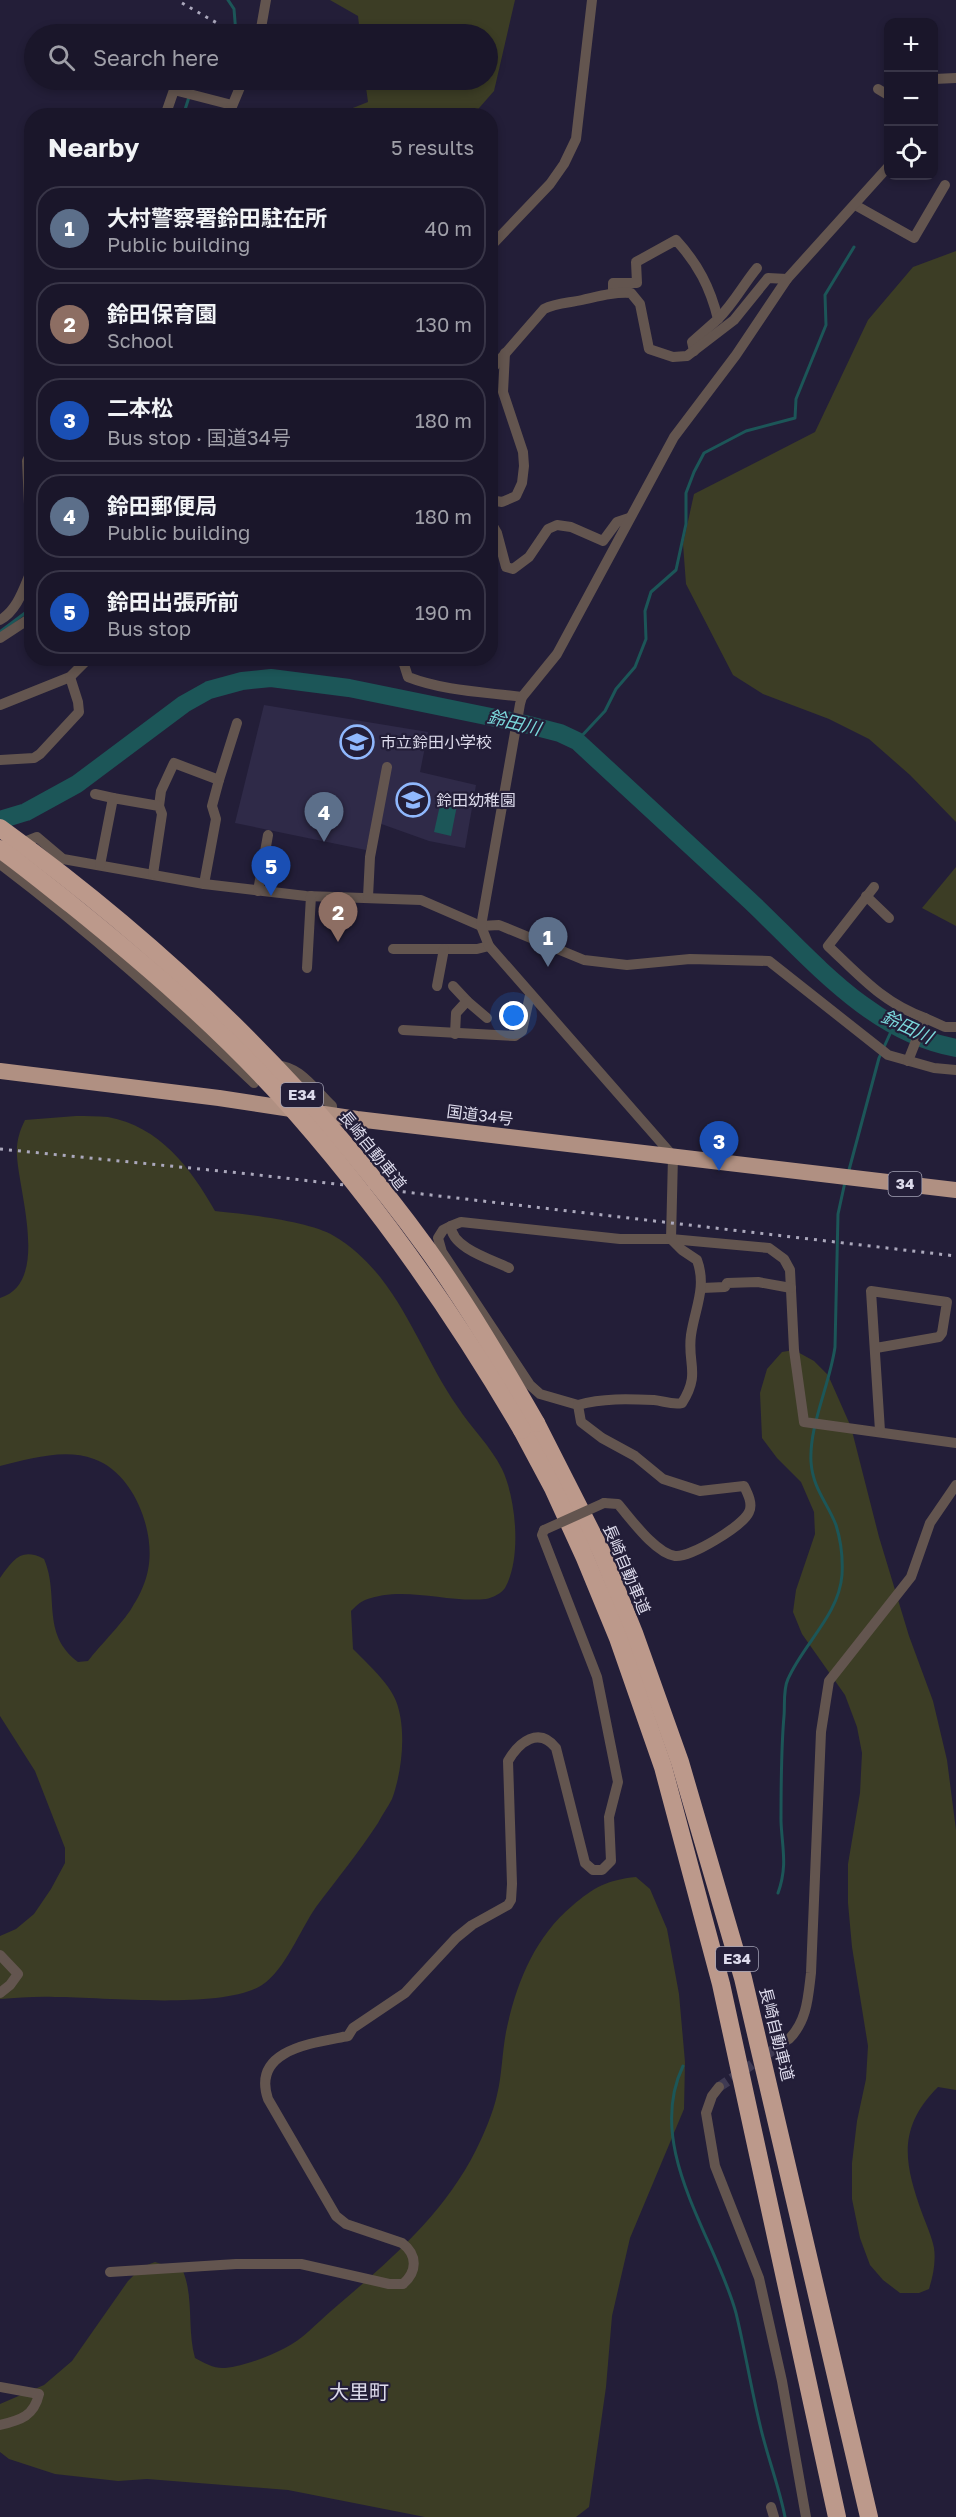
<!DOCTYPE html>
<meta charset="utf-8">
<style>
body{margin:0;font-family:"Golos Text","Noto Sans JP",sans-serif;background:#231f32;color:#f1f3f6}
.controls{position:absolute;right:18px;top:18px;display:grid;overflow:hidden;border-radius:12px;box-shadow:0 3px 9px #0003}
.controls button{width:54px;height:54px;display:grid;place-items:center;padding:0;border:0;border-bottom:2px solid #383547;background:#1a162a;color:#f1f3f6;font:30px sans-serif}
.you{position:absolute;left:514px;top:1016px;width:21px;height:21px;margin:-15px;border:4px solid #fff;border-radius:50%;background:#1a73e8;box-shadow:0 0 0 9px #1a73e833}
.badge{display:grid;place-items:center;width:39px;height:39px;border-radius:50%;background:#0b8043;color:#fff;font-size:20px;font-weight:700}
.pin{position:absolute;translate:-50% -50px;filter:drop-shadow(0 2px 3px #0008)}
.pin::after{content:'';position:absolute;top:32px;width:21px;height:18px;background:inherit;clip-path:polygon(0 0,100% 0,50% 100%)}
.list{margin:0;padding:0;list-style:none}
h2{display:flex;justify-content:space-between;align-items:center;height:78px;margin:0;padding:0 24px;font-size:26px}
h2 small{font-size:20px;font-weight:400;color:#9f9fa8}
.list li{display:grid;grid-template-columns:39px 1fr auto;gap:18px;align-items:center;box-sizing:border-box;height:84px;margin:0 12px 12px;padding:0 12px;border:2px solid #383547;border-radius:24px}
.list b{display:block;font-size:22px;white-space:nowrap}
.list p{margin:0;font-size:20px;white-space:nowrap;color:#9f9fa8}
.list em{font-size:20px;font-style:normal;color:#9f9fa8}
.icon{flex:none;width:33px;height:33px;fill:none;stroke:currentColor;stroke-width:2;stroke-linecap:round;stroke-linejoin:round}
.map{position:relative;flex:none;width:956px;height:2517px;overflow:hidden}
.search{position:absolute;background:#1a162a;box-shadow:0 3px 9px #0003;left:24px;top:24px;width:474px;height:66px;display:flex;align-items:center;gap:15px;box-sizing:border-box;padding:0 21px;border-radius:33px;color:#9f9fa8;font-size:22px}
.panel{position:absolute;background:#1a162a;box-shadow:0 3px 9px #0003;left:24px;top:108px;width:474px;height:558px;border-radius:24px}
.map>svg:first-child{display:block}
</style>
<div class="map">
<svg width="956" height="2517" viewBox="0 0 956 2517">
<rect width="100%" height="100%" fill="#231e38"/>
<!-- built -->
<polygon fill="#2f2a48" points="264,705 428,732 420,772 476,785 465,848 429,841 373,821 366,850 235,823"/>
<!-- green -->
<g fill="#3c3d25">
<polygon points="330,0 515,0 494,91 473,115 335,115 368,102 365,80 488,80 488,34 360,34 358,16"/>
<polygon points="956,251 956,822 910,775 869,739 829,719 763,694 733,675 686,584 683,544 694,494 815,432 868,320 913,267"/>
<polygon points="956,867 956,926 922,908"/>
<path d="M 76,1116 C 86,1116 98,1116 108,1117 C 160,1127 190,1167 215,1211 C 244,1214 309,1221 334,1236 C 398,1274 417,1348 457,1406 C 471,1428 490,1445 502,1469 C 516,1498 522,1558 505,1588 C 502,1593 492,1598 486,1599 C 447,1603 403,1585 365,1600 C 360,1602 355,1607 351,1611 L 353,1649 C 366,1662 390,1684 396,1701 C 407,1729 402,1772 392,1799 C 388,1807 382,1815 378,1823 C 359,1852 337,1879 316,1907 C 300,1930 285,1970 262,1985 C 223,2010 103,1997 55,1997 C 36,1996 18,1998 0,1999 L 0,1936 L 16,1929 L 34,1914 L 51,1889 L 65,1863 L 65,1848 L 35,1771 L 0,1716 L 0,1578 C 13,1560 21,1547 44,1559 C 60,1596 40,1633 78,1662 L 88,1661 C 100,1645 126,1620 134,1604 C 140,1595 146,1581 148,1570 C 156,1532 134,1473 94,1459 C 64,1448 30,1459 0,1466 L 0,1298 C 50,1283 19,1193 17,1156 C 16,1143 19,1132 25,1120 Z"/>
<path d="M 794,1350 L 814,1361 L 828,1375 L 851,1427 L 879,1537 L 909,1636 L 933,1701 L 947,1760 L 956,1830 L 956,2090 L 938,2087 C 897,2128 904,2163 922,2213 C 926,2224 932,2237 934,2248 C 936,2262 933,2276 929,2289 L 919,2293 L 900,2293 L 883,2280 L 870,2265 L 860,2238 L 852,2199 L 852,2163 L 857,2121 L 866,2079 L 868,2046 L 852,1947 L 848,1903 L 848,1864 L 860,1793 L 862,1753 L 857,1727 L 845,1695 L 802,1634 L 793,1612 L 796,1590 L 815,1534 L 814,1512 L 801,1482 L 777,1458 L 762,1438 L 760,1393 L 767,1369 L 782,1352 Z"/>
<path d="M 636,1877 L 650,1889 L 667,1929 L 679,1994 L 685,2062 L 684,2109 L 630,2238 L 612,2316 L 606,2387 L 589,2507 L 576,2517 L 425,2517 L 288,2490 L 147,2479 L 118,2481 L 55,2474 L 9,2459 L 0,2452 L 0,2404 L 44,2385 L 72,2361 L 128,2281 L 142,2267 L 155,2262 L 183,2271 C 194,2298 187,2329 195,2358 C 204,2363 215,2369 225,2368 C 244,2366 268,2357 285,2348 C 302,2340 317,2323 331,2311 C 386,2264 443,2216 476,2150 C 484,2134 493,2113 497,2095 C 502,2075 502,2053 506,2032 C 516,1984 534,1938 572,1906 C 594,1887 607,1880 636,1877 Z"/>
</g>
<!-- water -->
<polygon fill="#1c5658" points="442,796 458,800 451,836 434,832"/>
<g fill="none" stroke-linecap="round" stroke-linejoin="round">
<!-- stream -->
<g stroke="#1c5658" stroke-width="3">
<polyline points="228,0 234,9 236,34"/>
<polyline points="191,91 202,80"/>
<polyline points="183,116 189,97"/>
<polyline points="1,631 25,613 32,605"/>
<polyline points="577,741 605,711 616,689 635,667 646,639 645,611 651,592 676,570 686,524 686,493 694,472 704,453 746,431 795,418 796,399 826,325 825,295 854,247"/>
<polyline points="849,1170 879,1058 894,1025"/>
<path d="M 778,1893 C 788,1865 782,1848 781,1821 C 781,1786 781,1750 784,1716 C 785,1705 783,1689 788,1679 C 803,1644 839,1615 842,1575 C 843,1558 841,1541 836,1525 C 827,1502 813,1489 811,1462 C 809,1425 830,1384 835,1347 L 838,1214 L 845,1182"/>
<path d="M 683,2066 C 644,2148 715,2236 736,2313 C 745,2350 751,2388 760,2425 C 767,2456 779,2486 785,2517"/>
</g>
<!-- river -->
<path stroke="#1c5658" stroke-width="18" d="M 0,820 L 26,812 L 77,784 L 184,704 L 209,690 L 242,681 L 271,678 L 349,688 L 525,724 L 560,733 L 577,741 C 634,793 691,846 748,899 C 809,956 869,1032 956,1048"/>
<!-- minor-tunnel -->
<polyline stroke="#3f3a53" stroke-width="10" stroke-dasharray="10 5" stroke-linecap="butt" points="719,2087 789,2039"/>
<!-- minor -->
<g stroke="#63554f" stroke-width="10">
<polyline points="260,34 266,0"/>
<polyline points="934,79 956,78"/>
<polyline points="878,89 888,95"/>
<polyline points="165,116 174,90 232,105"/>
<polyline points="228,116 243,80"/>
<polyline points="855,205 914,238 945,185"/>
<polyline points="490,247 550,184 564,164 576,139 592,0"/>
<path d="M 613,292 L 613,283 L 637,283 L 636,262 L 676,240 C 698,264 710,287 718,319 L 692,342 L 694,351"/>
<path d="M 718,319 C 734,303 743,285 757,268"/>
<path d="M 490,371 L 544,309 C 556,303 569,303 582,300 C 600,296 613,292 631,293 L 640,304 L 649,349 L 673,357 L 687,356 L 734,320 L 768,278 L 787,279"/>
<polyline points="32,451 27,461 32,568"/>
<polyline points="490,500 502,502 516,496 522,483 524,466 523,452 503,392 505,353"/>
<polyline points="490,521 497,533 506,567 513,569 529,557 548,529 557,525 571,527 603,541 617,522 629,518"/>
<path d="M 0,620 C 18,610 24,587 32,569"/>
<polyline points="0,638 32,617"/>
<path d="M 402,658 L 408,677 C 444,691 484,692 522,697"/>
<polyline points="0,705 70,677 89,658"/>
<polyline points="0,760 34,758 40,754 79,712 78,702 70,677"/>
<polyline points="219,780 237,723"/>
<polyline points="95,794 113,798"/>
<polyline points="159,806 161,791 174,763 219,780 212,806 216,819 204,884"/>
<polyline points="17,845 37,837 63,859 204,884 306,896 421,900 481,926 499,925 584,960 627,965 690,959 769,961 888,1055 934,1068 956,1070"/>
<path d="M 0,864 C 90,932 172,1006 254,1083"/>
<polyline points="100,865 113,798 159,806 162,814 153,874"/>
<path d="M 874,887 L 828,946 C 860,976 883,1003 925,1018"/>
<polyline points="258,891 268,835"/>
<polyline points="866,896 889,918"/>
<polyline points="368,897 370,857 387,767"/>
<polyline points="393,949 477,949 489,946"/>
<polyline points="307,968 311,896"/>
<polyline points="437,986 444,949"/>
<polyline points="453,986 467,1001"/>
<polyline points="403,1030 515,1036 522,1031 530,995"/>
<polyline points="455,1034 456,1013 467,1001 487,1018"/>
<polyline points="908,1061 925,1018 945,1027 956,1027"/>
<path d="M 273,1066 C 297,1062 316,1091 332,1106 L 332,1115"/>
<polyline points="451,1226 443,1230 438,1238 442,1252 530,1385 540,1394 578,1405"/>
<path d="M 509,1268 C 493,1260 451,1248 451,1226 L 461,1222 L 620,1239 L 671,1239 L 769,1248 L 784,1259 L 790,1270 L 794,1350 L 804,1422 L 956,1443"/>
<polyline points="702,1288 725,1287 727,1283 758,1282 791,1288"/>
<polyline points="876,1348 939,1337 942,1333 947,1302 871,1291 880,1431"/>
<path d="M 604,1503 L 618,1504 C 631,1519 655,1553 675,1556 C 690,1558 743,1526 749,1512 C 753,1504 748,1494 744,1486 L 700,1491 L 663,1479 L 635,1456 L 602,1438 L 581,1422 L 578,1405 C 603,1398 628,1399 654,1400 C 664,1401 672,1405 682,1403 C 701,1373 687,1364 691,1335 C 695,1308 707,1287 697,1260 L 682,1250 L 671,1239 L 673,1156 L 489,946 L 481,926 L 520,704 L 522,697 L 557,654 L 674,437 L 736,355 L 787,279 L 888,167"/>
<polyline points="0,1955 18,1974 10,1985 0,1993"/>
<path d="M 789,2039 C 807,2021 808,1998 811,1973 L 821,1732 L 829,1681 L 911,1577 L 930,1523 L 956,1485"/>
<polyline points="719,2087 712,2096 706,2113 715,2166 759,2278 782,2381 806,2517"/>
<path d="M 110,2272 L 236,2264 L 301,2264 L 389,2284 L 403,2284 C 417,2272 418,2255 402,2243 L 346,2224 L 336,2216 L 268,2099 C 251,2049 314,2043 348,2036 L 353,2028 L 405,1993 L 456,1938 L 472,1925 L 508,1905 L 511,1900 L 512,1884 L 508,1761 C 519,1742 539,1726 556,1748 L 585,1863 L 593,1870 L 602,1870 L 611,1861 L 609,1817 L 618,1782 L 597,1677 L 542,1535 L 544,1530"/>
<path d="M 0,2387 L 39,2394 C 34,2416 21,2420 0,2425"/>
<polyline points="771,2507 774,2517"/>
</g>
<!-- trunk -->
<polyline stroke="#b09082" stroke-width="16" points="0,1071 219,1098 357,1119 956,1190"/>
<!-- motorway -->
<g stroke="#bc998b" stroke-width="18">
<polyline points="536,1423 601,1551 634,1633 680,1762 743,1978 869,2517"/>
<polyline points="522,1430 553,1488 585,1558 618,1638 663,1767 721,1984 837,2517"/>
</g>
<!-- rail -->
<g stroke="#aba8bc" stroke-width="3" stroke-dasharray="3 6" stroke-linecap="butt">
<polyline points="182,3 236,34"/>
<polyline points="0,1149 250,1174 956,1256"/>
</g>
<!-- minor-bridge -->
<polyline stroke="#63554f" stroke-width="10" points="544,1530 604,1503"/>
<!-- motorway-bridge -->
<g stroke="#bc998b" stroke-width="18">
<path d="M 0,828 C 163,946 310,1087 428,1250 C 468,1306 502,1364 536,1423"/>
<path d="M 0,849 C 25,867 48,886 72,905 C 145,964 217,1026 280,1095 C 373,1198 452,1310 522,1430"/>
</g>
</g>
<!-- icons -->
<defs>
<symbol id="school-ring" viewBox="-11 -11 22 22"><circle r="9.5" fill="#231e38" stroke="#90b8fd" stroke-width="1.5"/><path d="M0-5L7-2L0 1L-7-2ZM-4 1L0 2.5L4 1V4Q0 6-4 4Z" fill="#90b8fd"/></symbol>
</defs>
<g fill-rule="evenodd">
<use href="#school-ring" x="338" y="723" width="38" height="38"/>
<use href="#school-ring" x="394" y="781" width="38" height="38"/>
</g>
<g text-anchor="middle" stroke-width="4.5" stroke-linejoin="round" paint-order="stroke">
<!-- shield labels -->
<g fill="#231e38" stroke="#a4a2b5" stroke-width="1.5">
<rect x="281" y="1083" width="42" height="24" rx="4.5"/>
<rect x="888.5" y="1172" width="33" height="24" rx="4.5"/>
<rect x="716" y="1947" width="42" height="24" rx="4.5"/>
</g>
<g font-size="15" font-weight="bold" fill="#dcdaeb">
<text x="302" y="1100">E34</text>
<text x="905" y="1189">34</text>
<text x="737" y="1964">E34</text>
</g>
<!-- poi labels -->
<g font-size="16" fill="#dcdaeb" stroke="#231e38" text-anchor="start">
<text x="380" y="748">市立鈴田小学校</text>
<text x="436" y="806">鈴田幼稚園</text>
</g>
<!-- street labels -->
<g font-size="16" fill="#dcdaeb" stroke="#231e38">
<text transform="translate(480 1115) rotate(7)" y="6">国道34号</text>
<text transform="translate(373 1150) rotate(51)" y="6">長崎自動車道</text>
<text transform="translate(627 1569) rotate(67)" y="6">長崎自動車道</text>
<text transform="translate(777 2034) rotate(76)" y="6">長崎自動車道</text>
</g>
<!-- water labels -->
<g font-size="18" font-style="italic" fill="#7ad7da" stroke="#231e38">
<text transform="translate(514 723) rotate(14)" y="6">鈴田川</text>
<text transform="translate(907 1027) rotate(25)" y="6">鈴田川</text>
</g>
<!-- quarter labels -->
<g font-size="20" fill="#dcdaeb" stroke="#231e38">
<text x="359" y="2399">大里町</text>
</g>
</g>
</svg>
<div class="controls">
<button>+</button>
<button>−</button>
<button><svg class="icon" aria-label="locate" viewBox="0 0 24 24"><circle cx="12" cy="12" r="6"/><path d="M12 2v4M12 18v4M2 12h4M18 12h4"/></svg></button>
</div>
<div class="you"></div>
<div class="pin badge" style="left:548px;top:967px;background:#5c6f8a">1</div>
<div class="pin badge" style="left:338px;top:942px;background:#8d6e63">2</div>
<div class="pin badge" style="left:719px;top:1171px;background:#1a4fb4">3</div>
<div class="pin badge" style="left:324px;top:842px;background:#5c6f8a">4</div>
<div class="pin badge" style="left:271px;top:896px;background:#1a4fb4">5</div>
<div class="search"><svg class="icon" aria-label="search" viewBox="0 0 24 24"><circle cx="10" cy="10" r="6"/><path d="M15 15l6 6"/></svg>Search here</div>
<section class="panel">
<h2>Nearby<small>5 results</small></h2>
<ul class="list">
<li><span class="badge" style="background:#5c6f8a">1</span><div><b>大村警察署鈴田駐在所</b><p>Public building</p></div><em>40 m</em></li>
<li><span class="badge" style="background:#8d6e63">2</span><div><b>鈴田保育園</b><p>School</p></div><em>130 m</em></li>
<li><span class="badge" style="background:#1a4fb4">3</span><div><b>二本松</b><p>Bus stop · 国道34号</p></div><em>180 m</em></li>
<li><span class="badge" style="background:#5c6f8a">4</span><div><b>鈴田郵便局</b><p>Public building</p></div><em>180 m</em></li>
<li><span class="badge" style="background:#1a4fb4">5</span><div><b>鈴田出張所前</b><p>Bus stop</p></div><em>190 m</em></li>
</ul>
</section>
</div>
